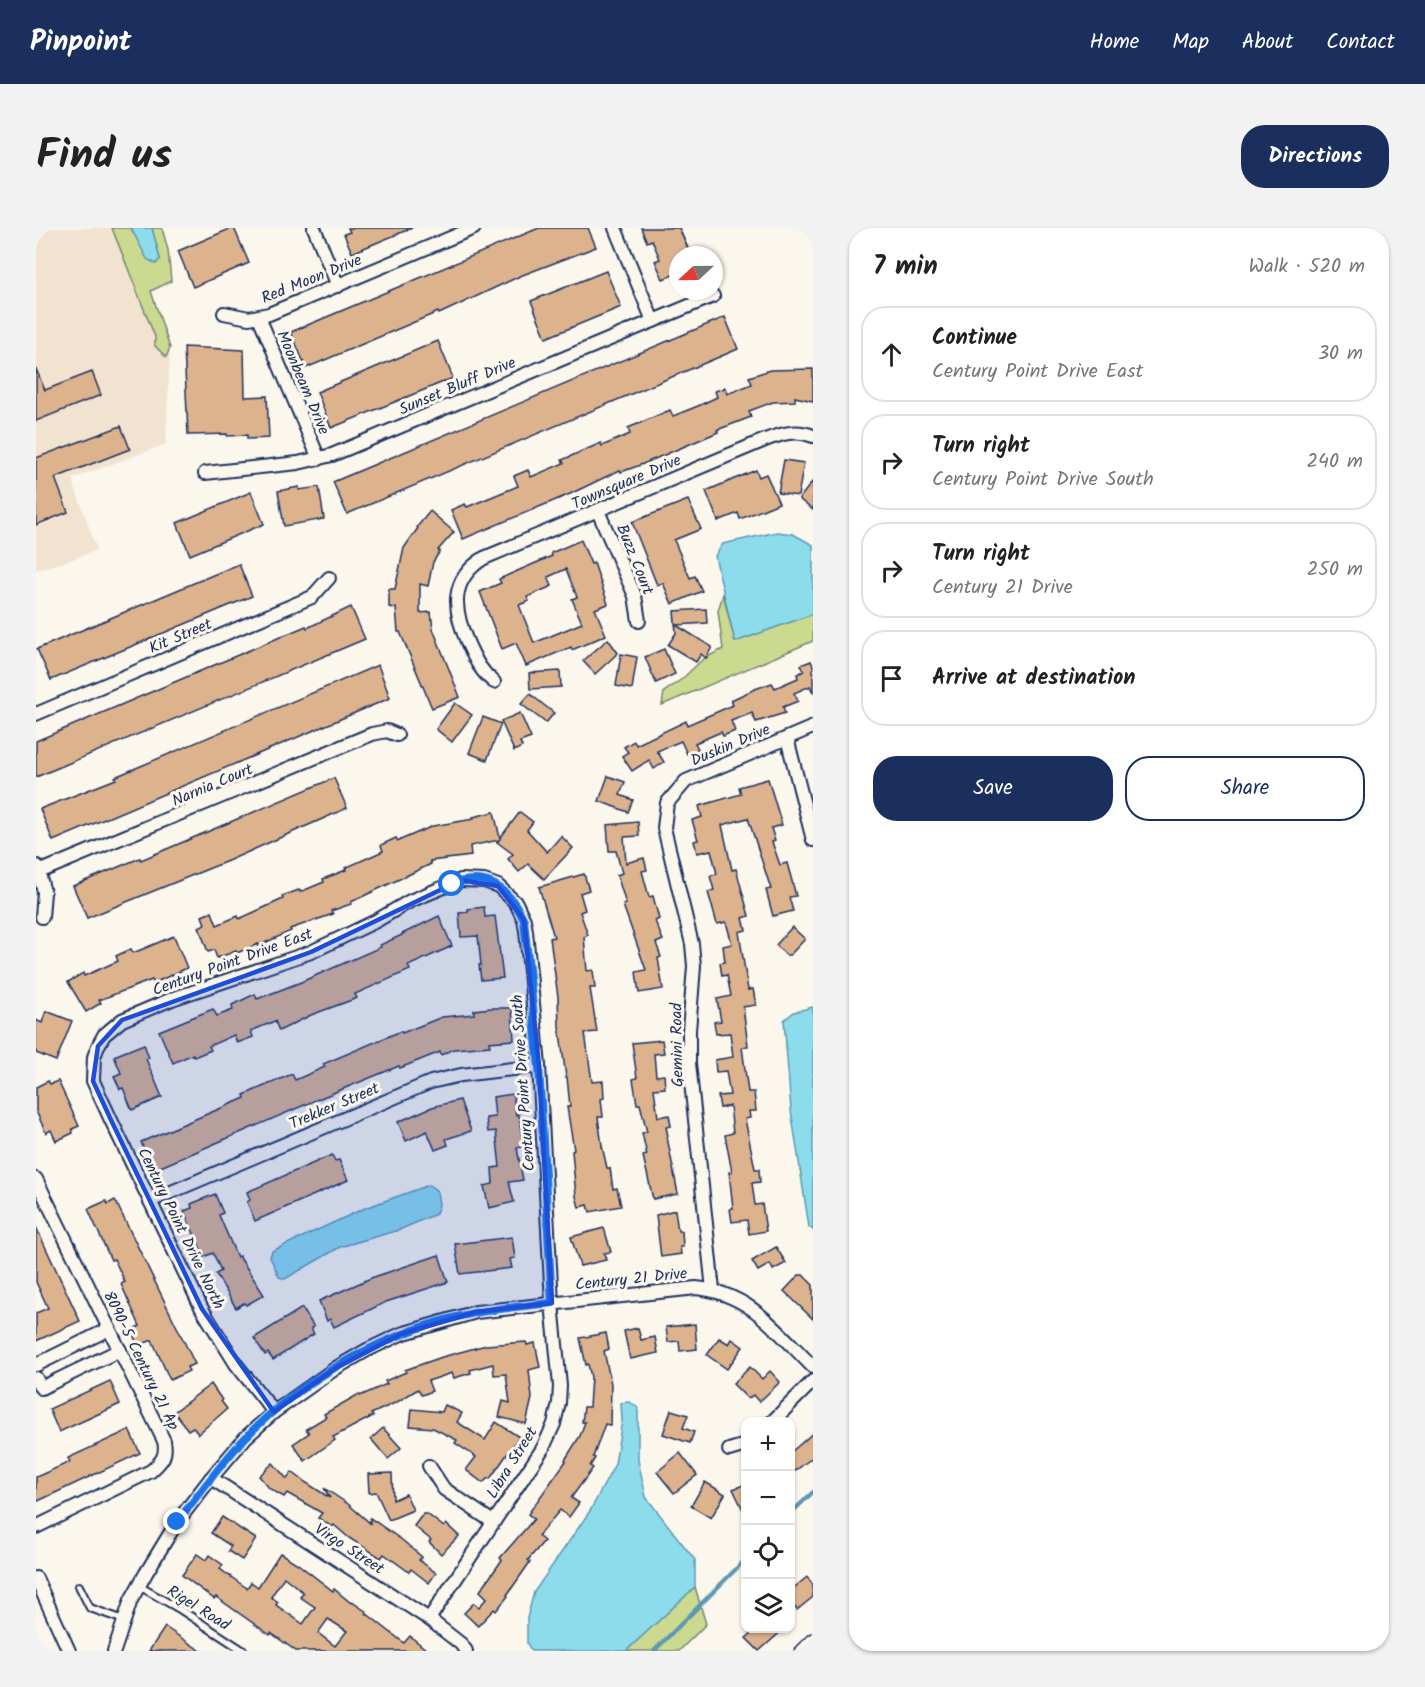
<!DOCTYPE html>
<meta charset="utf-8">
<style>
body{margin:0;font-family:Kalam,sans-serif;background:#f2f2f2;color:#222}
.controls{position:absolute;right:18px;bottom:18px;display:grid;overflow:hidden;border-radius:12px;box-shadow:0 2px 4px #0004}
.controls button{width:54px;height:54px;display:grid;place-items:center;padding:0;border:0;border-bottom:2px solid #e0e0e0;background:#fff;color:#222;font:30px sans-serif}
.compass{position:absolute;left:633px;top:18px;width:54px;height:54px;border-radius:50%;background:#fff;box-shadow:0 2px 4px #0004;rotate:248deg}
.stop{position:absolute;width:18px;height:18px;margin:-14px;border:4px solid #1a73e8;border-radius:50%;background:#fff}
.stop.end{background:#1a73e8;border-color:#fff;box-shadow:0 2px 6px #0008}
.list{margin:0;padding:0;list-style:none}
h2{display:flex;justify-content:space-between;align-items:center;height:78px;margin:0;padding:0 24px;font-size:26px}
h2 small{font-size:20px;font-weight:400;color:#767676}
.list li{display:grid;grid-template-columns:39px 1fr auto;gap:18px;align-items:center;box-sizing:border-box;height:96px;margin:0 12px 12px;padding:0 12px;border:2px solid #e0e0e0;border-radius:24px}
.list b{display:block;font-size:22px;white-space:nowrap}
.list p{margin:0;font-size:20px;white-space:nowrap;color:#767676}
.list em{font-size:20px;font-style:normal;color:#767676}
.actions{display:flex;gap:12px;padding:18px 24px}
.actions a{flex:1;padding:14px 0;border:2px solid #1b2f5e;border-radius:24px;text-align:center;font-size:21px;color:#1b2f5e}
.actions .main{background:#1b2f5e;color:#fff}
.icon{flex:none;width:33px;height:33px;fill:none;stroke:currentColor;stroke-width:2;stroke-linecap:round;stroke-linejoin:round}
.map{position:relative;flex:none;width:777px;height:1423px;overflow:hidden;border-radius:24px}
header{display:flex;align-items:center;gap:36px;box-sizing:border-box;height:84px;padding:0 30px;background:#1b2f5e;color:#fff}
header strong{font-size:28px}
nav{display:flex;gap:33px;margin-inline-start:auto;font-size:21px}
.intro{display:flex;align-items:center;justify-content:space-between;box-sizing:border-box;height:144px;padding:0 36px}
h1{margin:0;font-size:42px}
.button{padding:15px 27px;border-radius:24px;background:#1b2f5e;color:#fff;font-size:21px;font-weight:700}
main{display:flex;gap:36px;padding:0 36px}
aside{flex:1;background:#fff;border-radius:24px;box-shadow:0 2px 4px #0004}
.map>svg:first-child{display:block}
</style>
<header>
<strong>Pinpoint</strong>
<nav><a>Home</a><a>Map</a><a>About</a><a>Contact</a></nav>
</header>
<div class="intro"><h1>Find us</h1><a class="button">Directions</a></div>
<main>
<div class="map">
<svg width="777" height="1423" viewBox="0 0 777 1423">
<rect width="100%" height="100%" fill="#fbf7ec"/>
<filter id="ink" filterUnits="userSpaceOnUse"><feTurbulence type="fractalNoise" baseFrequency=".0167" numOctaves="2"/><feDisplacementMap in="SourceGraphic" scale="12" xChannelSelector="R" yChannelSelector="G"/><feConvolveMatrix kernelMatrix="1 2 1 2 8 2 1 2 1" color-interpolation-filters="sRGB"/></filter>
<g filter="url(#ink)">
<!-- built -->
<polygon fill="#f2e3d0" points="0,0 76,0 119,109 119,118 129,129 134,120 130,216 36,251 61,322 23,336 0,342"/>
<!-- green -->
<g fill="#cbda8e" stroke="#738476" stroke-width="1.5">
<polygon points="76,0 95,0 98,6 124,31 116,0 126,0 132,22 135,53 115,63 134,120 130,129 119,118 119,109"/>
<polygon points="687,366 699,414 777,386 777,413 626,477 628,464 646,451 667,431 687,421 682,383"/>
<polygon points="659,1359 670,1396 643,1423 590,1423"/>
</g>
<!-- water -->
<g fill="#8ddceb" stroke="#5f97b3" stroke-width="1.5">
<polygon points="95,0 116,0 124,31 120,36 111,31"/>
<polygon points="741,304 757,306 777,317 777,386 699,414 679,328 687,316"/>
<polygon points="777,779 777,1002 773,999 755,882 748,792 758,784"/>
<polygon points="393,957 401,963 403,977 400,986 363,1002 304,1019 249,1051 243,1049 234,1029 236,1023 329,980"/>
<polygon points="594,1174 602,1180 602,1232 610,1269 659,1332 659,1359 590,1423 495,1423 491,1415 491,1390 498,1364 554,1283 579,1236 586,1192 585,1175"/>
</g>
<g fill="none" stroke-linecap="round" stroke-linejoin="round">
<!-- stream -->
<g stroke="#5f97b3" stroke-width="4">
<polyline points="754,1286 777,1264"/>
<polyline points="618,1423 710,1331"/>
</g>
</g>
<!-- building -->
<g fill="#ddb38e" stroke="#1b2f5e" stroke-width="1.5" fill-rule="evenodd">
<polygon points="196,0 198,0 213,35 157,59 142,23"/>
<polygon points="312,0 376,0 316,25 308,6 314,4"/>
<polygon points="503,0 552,0 560,19 484,48 403,86 402,84 270,140 255,104"/>
<polygon points="605,0 643,0 655,27 642,27 642,45 627,51 619,33 624,31 616,12 611,14"/>
<polygon points="570,43 585,79 510,110 495,73"/>
<polygon points="689,89 702,121 311,286 297,254"/>
<polygon points="402,113 417,150 295,200 281,164"/>
<polygon points="148,119 208,122 209,169 231,168 233,210 211,211 211,207 191,208 191,206 152,207"/>
<polygon points="0,141 9,162 56,144 65,167 0,193"/>
<polygon points="777,141 777,173 759,169 759,173 737,174 713,183 715,189 681,202 682,204 607,236 585,244 584,242 534,266 427,311 415,282 429,276 431,279 482,258 478,248 492,242 495,249 528,235 526,232 542,225 565,215 566,218 594,206 592,200 604,195 634,182 637,188 662,178 681,169 679,163 689,160 691,166 716,156 713,149 734,142"/>
<polygon points="85,198 94,221 19,250 32,284 0,297 0,230"/>
<polygon points="748,232 768,235 762,268 742,265"/>
<polygon points="720,242 723,249 730,246 743,275 704,291 702,285 682,293 670,263"/>
<polygon points="777,253 777,282 763,271"/>
<polygon points="263,259 263,262 283,259 288,291 248,298 242,263"/>
<polygon points="215,264 228,296 154,327 141,295"/>
<polygon points="652,272 665,301 638,312 654,350 659,348 666,363 636,376 627,355 621,357 596,294"/>
<polygon points="394,283 418,304 402,322 404,323 397,334 392,358 384,356 384,385 395,384 397,401 424,469 396,480 364,404 362,404 360,380 353,379 353,361 359,361 368,320 382,300 381,299"/>
<path d="M 545,312 L 555,336 L 558,335 L 572,376 L 559,381 L 570,407 L 536,422 L 535,419 L 490,438 L 480,415 L 466,421 L 444,364 L 465,355 L 463,351 L 516,328 L 515,325 ZM 530,341 L 541,369 L 536,371 L 546,395 L 498,415 L 483,377 L 493,373 L 491,369 L 516,358 L 512,349 Z"/>
<polygon points="203,336 216,368 15,452 1,421"/>
<polygon points="315,379 329,411 0,549 0,513 270,398 271,400"/>
<polygon points="670,381 671,395 640,397 676,419 670,430 665,426 660,434 632,417 640,405 638,383"/>
<polygon points="572,411 582,425 559,446 547,433"/>
<polygon points="628,421 639,446 620,455 609,429"/>
<polygon points="585,426 601,429 596,461 580,458"/>
<polygon points="775,433 777,438 777,465 774,458 758,465 762,473 747,479 749,485 720,494 716,485 695,493 699,503 687,508 685,504 659,515 662,521 651,526 645,513 621,523 628,534 618,541 613,532 596,543 586,528 592,524 588,519 598,513 600,517 650,493 651,497 697,477 695,472 719,461 736,455 739,460 762,450 761,446 768,443 765,437"/>
<polygon points="342,437 354,470 17,613 4,581 80,551 79,549"/>
<polygon points="524,443 525,459 494,461 493,445"/>
<polygon points="494,466 518,485 510,495 485,476"/>
<polygon points="419,475 436,487 416,514 400,501"/>
<polygon points="484,485 495,510 484,514 486,519 478,523 465,493"/>
<polygon points="447,489 465,496 451,532 433,525"/>
<polygon points="572,548 589,554 584,567 597,572 592,584 563,573"/>
<polygon points="298,550 311,580 194,632 51,690 37,658 104,630 105,632"/>
<polygon points="732,551 746,597 735,600 739,613 736,614 744,637 751,635 760,668 753,669 757,683 737,688 730,662 735,661 712,590 686,597 696,642 700,641 713,688 707,690 710,702 703,704 712,762 717,761 720,777 707,779 712,818 706,819 712,864 718,864 720,883 713,883 714,890 709,891 719,941 723,941 724,954 716,955 719,977 726,976 730,1003 713,1006 711,992 696,994 694,981 697,980 693,944 696,944 689,907 697,905 694,878 684,880 682,868 694,867 690,843 680,844 679,832 697,829 694,805 680,806 678,794 685,793 681,771 695,768 691,747 686,748 684,735 689,734 687,718 696,716 690,694 681,696 672,664 678,662 674,648 681,646 675,622 661,625 658,613 662,612 656,592 666,589 663,578 705,566 703,559"/>
<polygon points="458,584 464,610 484,584 497,594 491,602 511,624 525,608 537,620 508,651 492,636 483,644 472,631 477,626 461,614 463,612 434,618 435,628 394,633 395,636 315,674 315,676 295,683 297,686 254,701 255,703 222,718 222,716 201,725 200,723 181,730 178,722 172,724 163,699 169,696 166,688 176,684 181,697 202,688 203,691 247,671 246,668 263,662 264,664 288,654 287,651 310,642 309,640 347,623 345,617 360,610 362,613 397,598 438,591 437,589"/>
<polygon points="602,594 603,608 588,609 590,635 608,630 611,642 606,643 613,669 617,668 623,691 619,693 627,712 620,715 625,729 622,730 627,761 603,765 600,744 610,742 587,677 590,676 581,647 586,645 580,623 573,623 571,597"/>
<polygon points="548,646 553,662 544,665 549,682 544,684 552,707 548,709 551,743 557,742 559,760 554,760 561,804 549,805 556,854 567,853 568,870 565,871 567,889 562,889 566,918 571,940 574,940 577,961 581,960 585,978 554,984 552,977 543,979 540,968 536,923 538,922 531,879 534,879 531,849 530,849 523,798 522,769 514,710 518,709 503,659"/>
<polygon points="448,679 449,689 459,688 467,750 445,752 443,737 445,737 442,708 425,709 423,685 432,684 432,681"/>
<polygon points="403,688 416,718 372,738 374,742 319,766 321,770 275,787 243,803 239,793 215,803 217,809 201,815 198,807 173,818 175,822 158,829 157,826 137,835 123,803 177,781 181,788 197,782 196,777 219,766 221,771 265,754 345,719 344,717 366,707 366,706"/>
<polygon points="756,699 769,711 754,727 750,727 740,717"/>
<polygon points="138,708 151,740 118,755 116,752 63,772 65,775 50,784 32,754 47,745 48,748 82,733 80,728 95,721 97,725"/>
<polygon points="455,780 476,780 478,812 453,814 454,818 418,821 405,827 404,824 364,840 363,838 287,869 120,941 116,932 113,934 105,914 209,870 208,867 256,846 259,852 289,839 287,836 365,803 366,805 406,789 438,786 438,782"/>
<polygon points="10,783 36,793 20,833 0,825 0,792 6,795"/>
<polygon points="626,812 628,825 618,826 620,848 628,847 629,860 618,861 622,889 633,887 635,898 630,899 632,908 631,909 642,966 617,971 607,928 611,927 606,905 611,904 604,876 601,876 597,851 601,850 596,815"/>
<polygon points="108,816 113,830 110,831 126,869 96,882 87,860 84,861 78,848 85,845 78,828"/>
<polygon points="12,853 14,856 22,853 43,898 36,901 37,905 20,913 15,902 10,905 0,883 0,859"/>
<polygon points="477,866 480,887 483,886 487,919 481,920 487,952 473,954 478,974 453,980 448,958 457,956 456,940 464,939 460,903 452,904 450,890 459,889 457,869"/>
<polygon points="424,872 435,903 410,911 412,917 399,922 391,903 370,913 362,894 396,879"/>
<polygon points="296,927 299,933 303,932 312,952 219,993 211,974 214,972 211,964"/>
<polygon points="179,966 187,985 183,987 201,1029 203,1028 228,1067 210,1077 208,1075 200,1080 180,1046 185,1043 177,1025 168,1029 148,983 156,980 155,976"/>
<polygon points="79,972 159,1136 151,1139 153,1143 134,1152 116,1112 102,1118 95,1102 104,1098 85,1056 89,1054 78,1031 75,1032 52,981 70,973 72,976"/>
<polygon points="639,982 642,1003 646,1003 647,1019 644,1019 645,1026 625,1029 620,987"/>
<polygon points="0,999 44,1093 0,1113 0,1085 12,1080 0,1054"/>
<polygon points="568,1000 575,1024 568,1025 570,1032 544,1038 535,1009"/>
<polygon points="476,1009 479,1030 474,1031 476,1040 424,1046 419,1016"/>
<polygon points="740,1019 750,1035 737,1042 734,1036 722,1043 716,1033"/>
<polygon points="403,1027 412,1054 350,1074 298,1099 294,1091 291,1093 283,1073 335,1050"/>
<polygon points="763,1047 767,1047 777,1057 777,1091 748,1063"/>
<polygon points="266,1080 278,1099 275,1100 278,1106 237,1132 232,1125 229,1127 218,1110"/>
<polygon points="659,1096 661,1121 644,1123 643,1113 632,1114 630,1099"/>
<polygon points="602,1100 605,1112 619,1109 622,1125 594,1131 588,1103"/>
<polygon points="570,1105 573,1121 568,1123 575,1156 574,1197 569,1196 557,1229 559,1230 554,1238 557,1240 535,1270 543,1275 533,1289 524,1282 502,1308 508,1313 492,1332 494,1334 471,1367 472,1368 460,1383 458,1381 442,1398 428,1385 438,1375 443,1379 451,1370 444,1363 466,1332 464,1330 498,1291 492,1286 530,1233 529,1232 544,1208 549,1194 546,1194 548,1179 553,1179 555,1149 552,1136 550,1137 544,1110"/>
<polygon points="683,1110 693,1116 696,1111 707,1119 691,1141 671,1127"/>
<polygon points="490,1114 491,1117 499,1115 504,1139 493,1142 496,1170 490,1196 463,1189 467,1173 474,1175 470,1146 458,1147 457,1136 434,1142 435,1145 418,1150 416,1145 392,1153 396,1163 386,1167 382,1161 361,1174 335,1186 337,1188 297,1209 299,1212 269,1233 257,1216 273,1205 270,1201 290,1189 288,1186 323,1166 324,1168 351,1156 349,1153 370,1144 369,1142 406,1129 450,1117"/>
<polygon points="714,1139 726,1151 734,1143 744,1154 723,1174 717,1167 712,1171 697,1156"/>
<polygon points="74,1153 84,1176 23,1204 13,1181"/>
<polygon points="175,1156 186,1172 185,1173 191,1181 162,1206 157,1199 152,1202 138,1184"/>
<polygon points="409,1177 426,1185 421,1194 449,1212 460,1194 483,1209 454,1251 452,1250 447,1255 430,1242 440,1229 419,1215 421,1212 397,1200 374,1198 376,1181 406,1184"/>
<polygon points="635,1182 652,1187 647,1200 658,1204 654,1215 627,1206"/>
<polygon points="347,1200 365,1220 352,1231 335,1211"/>
<polygon points="93,1202 104,1225 0,1274 0,1249 34,1234 32,1230"/>
<polygon points="777,1205 777,1229 754,1247 754,1225"/>
<polygon points="644,1225 661,1247 638,1265 621,1244"/>
<polygon points="237,1235 251,1251 256,1244 269,1254 294,1270 288,1260 312,1276 334,1295 334,1290 366,1312 386,1329 383,1332 400,1345 393,1355 375,1341 373,1344 348,1326 345,1330 313,1310 298,1297 296,1299 282,1290 286,1285 251,1265 248,1269 234,1261 223,1248"/>
<polygon points="356,1245 357,1272 370,1266 377,1282 353,1292 340,1264 333,1265 332,1246"/>
<polygon points="669,1254 689,1266 675,1290 655,1278"/>
<polygon points="710,1256 710,1288 697,1261"/>
<polygon points="387,1286 391,1286 408,1299 410,1296 423,1308 405,1326 393,1314 395,1312 378,1298"/>
<polygon points="186,1289 220,1311 206,1332 192,1323 195,1318 175,1305"/>
<path d="M 244,1325 L 262,1336 L 297,1363 L 298,1361 L 315,1375 L 316,1374 L 331,1384 L 330,1385 L 368,1415 L 374,1408 L 392,1423 L 260,1423 L 235,1405 L 234,1407 L 180,1369 L 178,1371 L 146,1347 L 161,1326 L 170,1332 L 173,1327 L 187,1337 L 184,1341 L 202,1354 L 211,1360 L 215,1354 L 222,1359 ZM 248,1349 L 268,1365 L 264,1369 L 279,1379 L 267,1396 L 240,1377 L 242,1374 L 235,1369 ZM 292,1391 L 311,1403 L 299,1418 L 282,1405 Z"/>
<polygon points="771,1349 777,1357 777,1369 761,1382 754,1374 754,1363"/>
<polygon points="129,1399 165,1423 113,1423"/>
<polygon points="721,1401 748,1401 723,1423 710,1410"/>
</g>
<g fill="none" stroke-linecap="round" stroke-linejoin="round">
<defs>
<g id="service">
<polyline points="43,1358 54,1380 88,1392"/>
<polyline points="103,1358 145,1382 208,1423"/>
</g>
<g id="minor">
<polyline points="278,0 302,58"/>
<polyline points="579,0 617,93"/>
<polyline points="188,85 213,90 233,86 438,0"/>
<polyline points="223,89 283,231"/>
<polyline points="169,245 262,235 296,227 677,68"/>
<polyline points="562,283 599,368 603,393"/>
<path d="M 458,454 C 444,443 439,431 432,416 C 417,382 413,352 448,330 L 729,212 C 745,206 760,201 777,208"/>
<polyline points="0,486 276,369 293,350"/>
<polyline points="751,510 777,612"/>
<polyline points="1,638 8,664 6,689"/>
<polyline points="3,644 336,506 351,503 361,507"/>
<path d="M 0,951 L 128,1213 C 131,1228 126,1233 115,1243 L 0,1299"/>
<polyline points="114,973 395,854 425,847 503,838"/>
<polyline points="677,1062 653,835 653,803 658,738 656,716 628,600 631,575 650,553 777,499"/>
<polyline points="0,1137 73,1101"/>
<polyline points="0,1150 5,1160 84,1122"/>
<polyline points="238,1184 200,1136 166,1081 75,892 57,853 58,829 62,818 68,807 86,792 136,771 275,724 340,693 374,673 425,652 448,653 462,658 480,675 488,692 490,703 503,838 516,1075 524,1158 523,1175 518,1196 507,1220 393,1391"/>
<polyline points="736,1194 777,1153"/>
<polyline points="693,1222 710,1217"/>
<polyline points="393,1238 408,1261 457,1294"/>
<polyline points="175,1250 393,1391 425,1416 430,1423"/>
<polyline points="0,1350 33,1423"/>
<path d="M 78,1423 L 95,1372 L 110,1345 L 141,1294 L 175,1250 L 210,1209 L 238,1184 L 300,1140 L 331,1122 L 365,1106 L 440,1084 L 660,1060 C 714,1065 741,1103 777,1139"/>
<polyline points="766,1423 777,1412"/>
</g>
</defs>
<!-- service casing -->
<use href="#service" stroke="#1b2f5e" stroke-width="10"/>
<!-- minor casing -->
<use href="#minor" stroke="#1b2f5e" stroke-width="16"/>
<!-- service -->
<use href="#service" stroke="#fbf7ec" stroke-width="6"/>
<!-- minor -->
<use href="#minor" stroke="#fbf7ec" stroke-width="12"/>
</g>
</g>
<g fill="none" stroke-linecap="round" stroke-linejoin="round" filter="url(#ink)">
<!-- route -->
<path stroke="#1a73e8" stroke-width="8" d="M 141,1294 C 164,1265 185,1235 210,1209 C 269,1148 356,1101 439,1085 C 464,1080 491,1078 516,1075 L 503,838 L 488,692 C 473,660 452,644 416,656"/>
</g>
<!-- marked area -->
<path fill="#1d4ed8" fill-opacity="0.2" stroke="#1d4ed8" stroke-width="4.5" stroke-linejoin="round" d="M 425,652 L 462,658 L 488,692 L 503,838 L 516,1075 L 440,1084 L 365,1106 L 300,1140 L 238,1184 L 166,1081 L 75,892 L 57,853 L 62,818 L 86,792 L 275,724 Z"/>
<g text-anchor="middle" stroke-width="6" stroke-linejoin="round" paint-order="stroke">
<!-- street labels -->
<g font-size="16" fill="#1b2f5e" stroke="#fbf7ec">
<text transform="translate(275 50) rotate(-22)" y="6">Red Moon Drive</text>
<text transform="translate(268 154) rotate(67)" y="6">Moonbeam Drive</text>
<text transform="translate(421 157) rotate(-23)" y="6">Sunset Bluff Drive</text>
<text transform="translate(590 253) rotate(-23)" y="6">Townsquare Drive</text>
<text transform="translate(600 331) rotate(68)" y="6">Buzz Court</text>
<text transform="translate(144 407) rotate(-23)" y="6">Kit Street</text>
<text transform="translate(694 516) rotate(-23)" y="6">Duskin Drive</text>
<text transform="translate(176 556) rotate(-23)" y="6">Narnia Court</text>
<text transform="translate(196 733) rotate(-20)" y="6">Century Point Drive East</text>
<text transform="translate(640 817) rotate(-91)" y="6">Gemini Road</text>
<text transform="translate(486 855) rotate(-94)" y="6">Century Point Drive South</text>
<text transform="translate(298 877) rotate(-23)" y="6">Trekker Street</text>
<text transform="translate(146 1000) rotate(64)" y="6">Century Point Drive North</text>
<text transform="translate(595 1050) rotate(-6)" y="6">Century 21 Drive</text>
<text transform="translate(106 1132) rotate(64)" y="6">8090-5 Century 21 Ap</text>
<text transform="translate(475 1234) rotate(-58)" y="6">Libra Street</text>
<text transform="translate(314 1320) rotate(33)" y="6">Virgo Street</text>
<text transform="translate(163 1379) rotate(32)" y="6">Rigel Road</text>
</g>
</g>
</svg>
<div class="controls">
<button>+</button>
<button>−</button>
<button><svg class="icon" aria-label="locate" viewBox="0 0 24 24"><circle cx="12" cy="12" r="6"/><path d="M12 2v4M12 18v4M2 12h4M18 12h4"/></svg></button>
<button><svg class="icon" aria-label="layers" viewBox="0 0 24 24"><path d="M12 4l9 5-9 5-9-5zM3 14l9 5 9-5"/></svg></button>
</div>
<svg class="compass" viewBox="-18 -18 36 36"><path d="M0-13l5 13h-10z" fill="#e53935"/><path d="M0 13l5-13h-10z" fill="#767676"/></svg>
<div class="stop" style="left:416px;top:656px"></div>
<div class="stop end" style="left:141px;top:1294px"></div>
</div>
<aside>
<h2>7 min<small>Walk · 520 m</small></h2>
<ul class="list">
<li><svg class="icon" aria-label="ahead" viewBox="0 0 24 24"><path d="M12 20V5M6 11l6-6 6 6"/></svg><div><b>Continue</b><p>Century Point Drive East</p></div><em>30 m</em></li>
<li><svg class="icon" aria-label="right" viewBox="0 0 24 24"><path d="M7 20v-9h11M14 6l5 5-5 5"/></svg><div><b>Turn right</b><p>Century Point Drive South</p></div><em>240 m</em></li>
<li><svg class="icon" aria-label="right" viewBox="0 0 24 24"><path d="M7 20v-9h11M14 6l5 5-5 5"/></svg><div><b>Turn right</b><p>Century 21 Drive</p></div><em>250 m</em></li>
<li><svg class="icon" aria-label="arrive" viewBox="0 0 24 24"><path d="M6 21V4h12l-3 4 3 4H6"/></svg><div><b>Arrive at destination</b></div></li>
</ul>
<div class="actions"><a class="main">Save</a><a>Share</a></div>
</aside>
</main>
